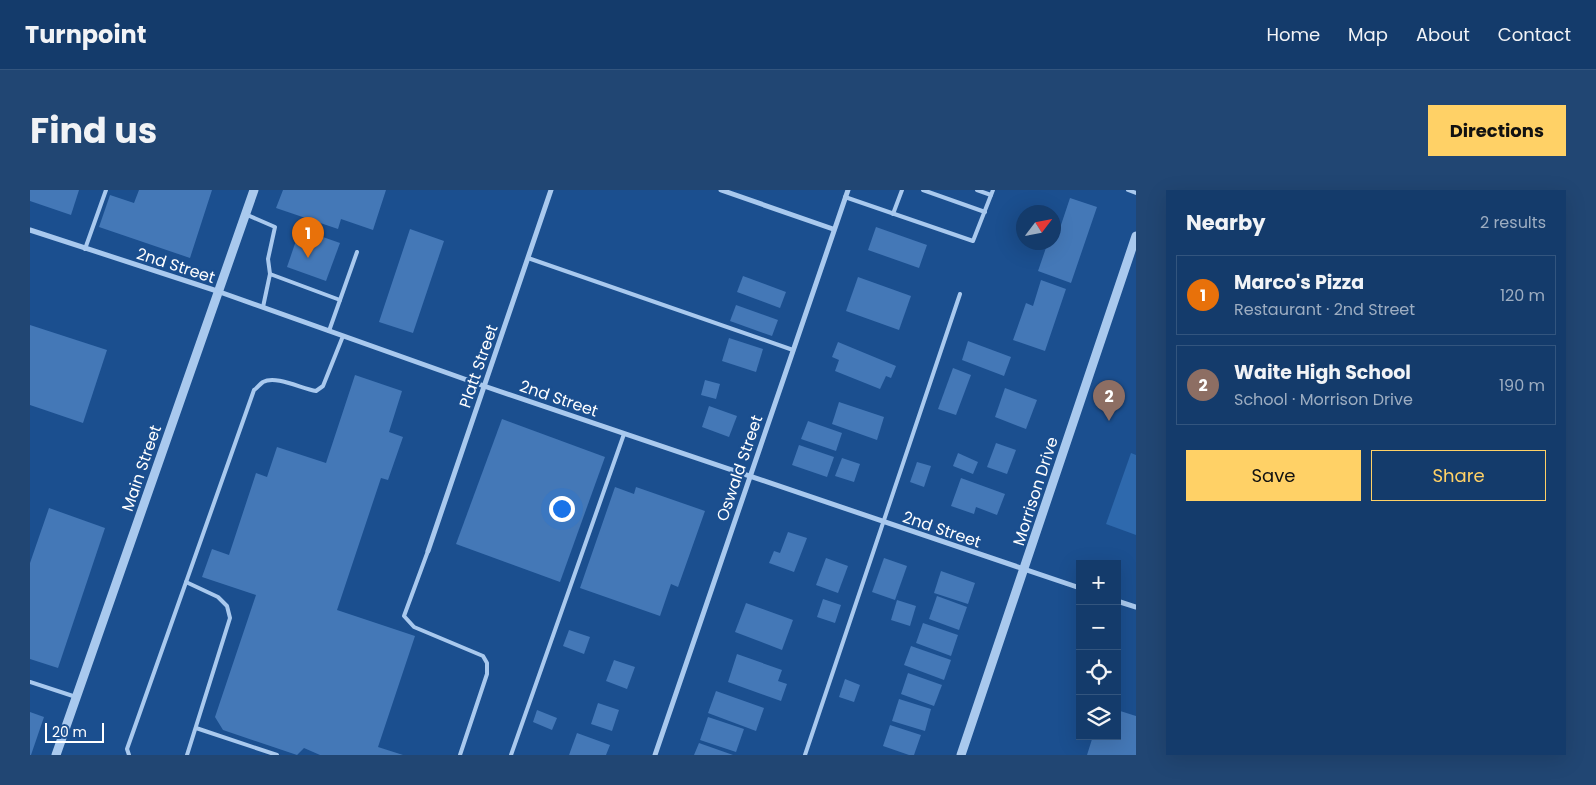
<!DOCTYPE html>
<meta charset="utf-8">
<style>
body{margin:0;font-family:Poppins,sans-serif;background:#214673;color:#f1f3f6}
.controls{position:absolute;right:15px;bottom:15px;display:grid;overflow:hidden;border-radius:0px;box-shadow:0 5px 20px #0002}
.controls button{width:45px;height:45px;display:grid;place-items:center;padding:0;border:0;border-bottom:1px solid #33557e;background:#143b6b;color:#f1f3f6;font:25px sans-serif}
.compass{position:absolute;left:986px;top:15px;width:45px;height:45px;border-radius:50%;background:#143b6b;box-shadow:0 5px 20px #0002;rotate:58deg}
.scale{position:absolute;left:15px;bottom:12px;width:59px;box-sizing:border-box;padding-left:5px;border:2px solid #fff;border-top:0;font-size:14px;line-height:18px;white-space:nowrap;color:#fff;-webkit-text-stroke:4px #1b4f8f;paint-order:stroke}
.you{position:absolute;left:531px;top:318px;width:18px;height:18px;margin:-12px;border:4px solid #fff;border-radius:50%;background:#1a73e8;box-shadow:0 0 0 8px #1a73e833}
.badge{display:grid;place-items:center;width:32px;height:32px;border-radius:50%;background:#ffd166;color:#fff;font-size:16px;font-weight:700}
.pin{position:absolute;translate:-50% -41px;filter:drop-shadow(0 1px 2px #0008)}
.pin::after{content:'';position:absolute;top:26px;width:18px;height:15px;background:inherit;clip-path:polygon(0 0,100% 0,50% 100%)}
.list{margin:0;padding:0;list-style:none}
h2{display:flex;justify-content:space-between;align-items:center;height:65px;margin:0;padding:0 20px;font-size:21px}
h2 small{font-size:16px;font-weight:400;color:#9dadc1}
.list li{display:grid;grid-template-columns:32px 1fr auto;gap:15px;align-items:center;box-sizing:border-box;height:80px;margin:0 10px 10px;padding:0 10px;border:1px solid #33557e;border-radius:0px}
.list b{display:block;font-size:19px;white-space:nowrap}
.list p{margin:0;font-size:16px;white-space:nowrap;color:#9dadc1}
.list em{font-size:16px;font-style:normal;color:#9dadc1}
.actions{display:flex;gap:10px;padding:15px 20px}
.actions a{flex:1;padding:11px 0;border:1px solid #ffd166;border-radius:0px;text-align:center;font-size:18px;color:#ffd166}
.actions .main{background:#ffd166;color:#111}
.icon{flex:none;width:28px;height:28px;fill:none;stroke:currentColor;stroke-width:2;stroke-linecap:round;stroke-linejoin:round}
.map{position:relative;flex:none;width:1106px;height:565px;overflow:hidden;border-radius:0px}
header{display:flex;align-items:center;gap:30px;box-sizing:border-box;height:70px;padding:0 25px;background:#143b6b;border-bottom:1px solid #33557e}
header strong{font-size:24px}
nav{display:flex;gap:28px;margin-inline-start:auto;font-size:18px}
.intro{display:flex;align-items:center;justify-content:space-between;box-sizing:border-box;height:120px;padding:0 30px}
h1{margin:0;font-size:35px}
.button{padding:12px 22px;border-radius:0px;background:#ffd166;color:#111;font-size:18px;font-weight:700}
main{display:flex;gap:30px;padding:0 30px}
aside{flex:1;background:#143b6b;border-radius:0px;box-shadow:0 5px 20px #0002}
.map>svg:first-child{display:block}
</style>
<header>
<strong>Turnpoint</strong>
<nav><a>Home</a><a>Map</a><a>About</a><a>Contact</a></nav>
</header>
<div class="intro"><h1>Find us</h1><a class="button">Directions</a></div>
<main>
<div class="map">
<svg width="1106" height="565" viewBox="0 0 1106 565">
<rect width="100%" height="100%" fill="#1b4f8f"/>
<!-- pitch -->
<polygon fill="#2e69ad" points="1101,263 1106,265 1106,345 1076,334"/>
<!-- building -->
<g fill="#4478b7">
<polygon points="0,0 49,0 41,25 0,11"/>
<polygon points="109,0 182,0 160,68 69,37 80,5 104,13"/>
<polygon points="253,0 356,0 343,40 311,29 308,39 246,18"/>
<polygon points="1040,8 1067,17 1041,93 1008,81 1018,52 1024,52 1024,46 1027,47"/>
<polygon points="846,37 897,55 889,78 838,60"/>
<polygon points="270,39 310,53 296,91 257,77"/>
<polygon points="380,39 414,51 383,143 349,132"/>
<polygon points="713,86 756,102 750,118 707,102"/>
<polygon points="828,87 881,106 869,140 816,121"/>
<polygon points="1011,90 1036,99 1015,161 983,150 996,113 1003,116"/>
<polygon points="706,115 748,130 742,146 700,131"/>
<polygon points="0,135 77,160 53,233 0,215"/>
<polygon points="699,148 733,159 726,182 692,171"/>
<polygon points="938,151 981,167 974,186 932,170"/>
<polygon points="808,152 866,176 861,188 856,186 850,199 805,181 809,170 802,167"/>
<polygon points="923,178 941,185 926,225 908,219"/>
<polygon points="325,185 372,201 359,242 373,247 358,290 351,288 307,420 385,446 348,557 373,565 290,565 274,558 267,565 193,540 185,527 226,405 172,387 182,359 199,365 226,283 237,287 247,257 296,273"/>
<polygon points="675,190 690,194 686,209 671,205"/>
<polygon points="975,198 1007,210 996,239 965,227"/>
<polygon points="809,212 854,227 847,250 802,234"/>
<polygon points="679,216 707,226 699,247 672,237"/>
<polygon points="472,229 575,267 530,392 426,354"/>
<polygon points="778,231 812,243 806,261 771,249"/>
<polygon points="966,253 986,260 977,284 957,277"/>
<polygon points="769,255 804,267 797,287 762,275"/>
<polygon points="928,263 948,272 943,284 923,276"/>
<polygon points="812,268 830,274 824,292 805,286"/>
<polygon points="887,272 901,276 894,297 880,292"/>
<polygon points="931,288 975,304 967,325 946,317 944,324 921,316"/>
<polygon points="585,297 604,304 606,297 675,321 648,397 641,394 630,426 550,398"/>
<polygon points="19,318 75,338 28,478 0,469 0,373"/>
<polygon points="758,342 777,348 764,382 739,373 744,361 750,363"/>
<polygon points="796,368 818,376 808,403 786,395"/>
<polygon points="854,368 877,376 865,410 842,402"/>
<polygon points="911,381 945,393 938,414 904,403"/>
<polygon points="907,406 937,417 929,440 899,429"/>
<polygon points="793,409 811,415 805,433 787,427"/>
<polygon points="867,410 886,416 880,436 861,430"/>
<polygon points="716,413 763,430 752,460 705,442"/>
<polygon points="893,433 928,445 921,466 886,453"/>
<polygon points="539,440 560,447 554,464 533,456"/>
<polygon points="881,456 921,470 914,490 874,475"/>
<polygon points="707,464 752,480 748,491 757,494 751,511 698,492"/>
<polygon points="584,470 605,477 597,499 576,491"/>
<polygon points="878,483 912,495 904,516 871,504"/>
<polygon points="815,489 830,495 824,512 809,507"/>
<polygon points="686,501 734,518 726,541 678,523"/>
<polygon points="869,509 901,519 895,541 862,531"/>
<polygon points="568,513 589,520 582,541 561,534"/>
<polygon points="507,520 527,528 522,540 503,532"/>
<polygon points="1087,520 1106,526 1106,565 1057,565 1063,546 1087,546"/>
<polygon points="0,522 14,527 1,565 0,565"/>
<polygon points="678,527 714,539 706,562 670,550"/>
<polygon points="860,535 891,545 884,565 879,565 853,556"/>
<polygon points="547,543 580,555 576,565 539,565"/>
<polygon points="669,553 703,565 664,565"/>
</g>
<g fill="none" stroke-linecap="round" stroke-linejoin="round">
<!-- service -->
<g stroke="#a9c9ee" stroke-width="4">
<polyline points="893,0 955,22"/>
<polyline points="947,0 961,5"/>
<polyline points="1098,0 1106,3"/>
<polyline points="815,7 943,51 963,0"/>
<polyline points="215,24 245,37 238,69 240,84"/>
<polyline points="863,24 872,0"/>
<polyline points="55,59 76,0"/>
<polyline points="498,68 763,160"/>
<polyline points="233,117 240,84 310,110"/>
<polyline points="299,141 327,62"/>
<polyline points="398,361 374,426 384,437 453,466 457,473 457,484 430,565"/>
<polyline points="156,392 188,407 197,416 200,428 157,565"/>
<polyline points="0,492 46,507"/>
<polyline points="166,538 247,565"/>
<path d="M 99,565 L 97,559 L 224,200 C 227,198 230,194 233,192 C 246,185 272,199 286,201 L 293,196 L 313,146"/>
<polyline points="481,565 594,244"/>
<polyline points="775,565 930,104"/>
</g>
<!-- minor -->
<g stroke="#a9c9ee" stroke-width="5">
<polyline points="691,0 803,39"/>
<polyline points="0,40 187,101 454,196 1050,398"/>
<polyline points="398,361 521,0"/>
<polyline points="1087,411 1106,417"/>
<polyline points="625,565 818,0"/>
</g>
<!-- tertiary -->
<g stroke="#a9c9ee" stroke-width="9">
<polyline points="26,565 224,0"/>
<polyline points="931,565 1106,46"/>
</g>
</g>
<g text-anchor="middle" stroke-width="4.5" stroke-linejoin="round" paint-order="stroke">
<!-- street labels -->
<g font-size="16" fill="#fff" stroke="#1b4f8f">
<text transform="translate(146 75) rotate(18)" y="6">2nd Street</text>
<text transform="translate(448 176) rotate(-71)" y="6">Platt Street</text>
<text transform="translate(529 208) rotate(19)" y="6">2nd Street</text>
<text transform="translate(111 278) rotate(-71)" y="6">Main Street</text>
<text transform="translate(709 278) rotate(-71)" y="6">Oswald Street</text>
<text transform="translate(1005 301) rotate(-72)" y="6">Morrison Drive</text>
<text transform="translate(912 339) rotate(19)" y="6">2nd Street</text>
</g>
</g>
</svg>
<div class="controls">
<button>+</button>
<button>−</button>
<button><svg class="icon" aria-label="locate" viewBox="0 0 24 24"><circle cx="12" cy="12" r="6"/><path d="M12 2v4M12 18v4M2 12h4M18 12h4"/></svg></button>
<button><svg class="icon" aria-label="layers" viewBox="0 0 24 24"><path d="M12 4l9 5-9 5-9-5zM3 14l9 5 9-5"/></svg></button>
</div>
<svg class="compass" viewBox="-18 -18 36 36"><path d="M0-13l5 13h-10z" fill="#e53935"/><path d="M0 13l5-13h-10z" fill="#9dadc1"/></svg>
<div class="scale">20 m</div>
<div class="you"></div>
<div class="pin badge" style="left:278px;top:68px;background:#e8710a">1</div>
<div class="pin badge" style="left:1079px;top:231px;background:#8d6e63">2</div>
</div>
<aside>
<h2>Nearby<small>2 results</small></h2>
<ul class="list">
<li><span class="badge" style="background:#e8710a">1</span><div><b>Marco's Pizza</b><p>Restaurant · 2nd Street</p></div><em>120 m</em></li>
<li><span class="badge" style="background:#8d6e63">2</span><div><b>Waite High School</b><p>School · Morrison Drive</p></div><em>190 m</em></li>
</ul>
<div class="actions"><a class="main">Save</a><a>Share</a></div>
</aside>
</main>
